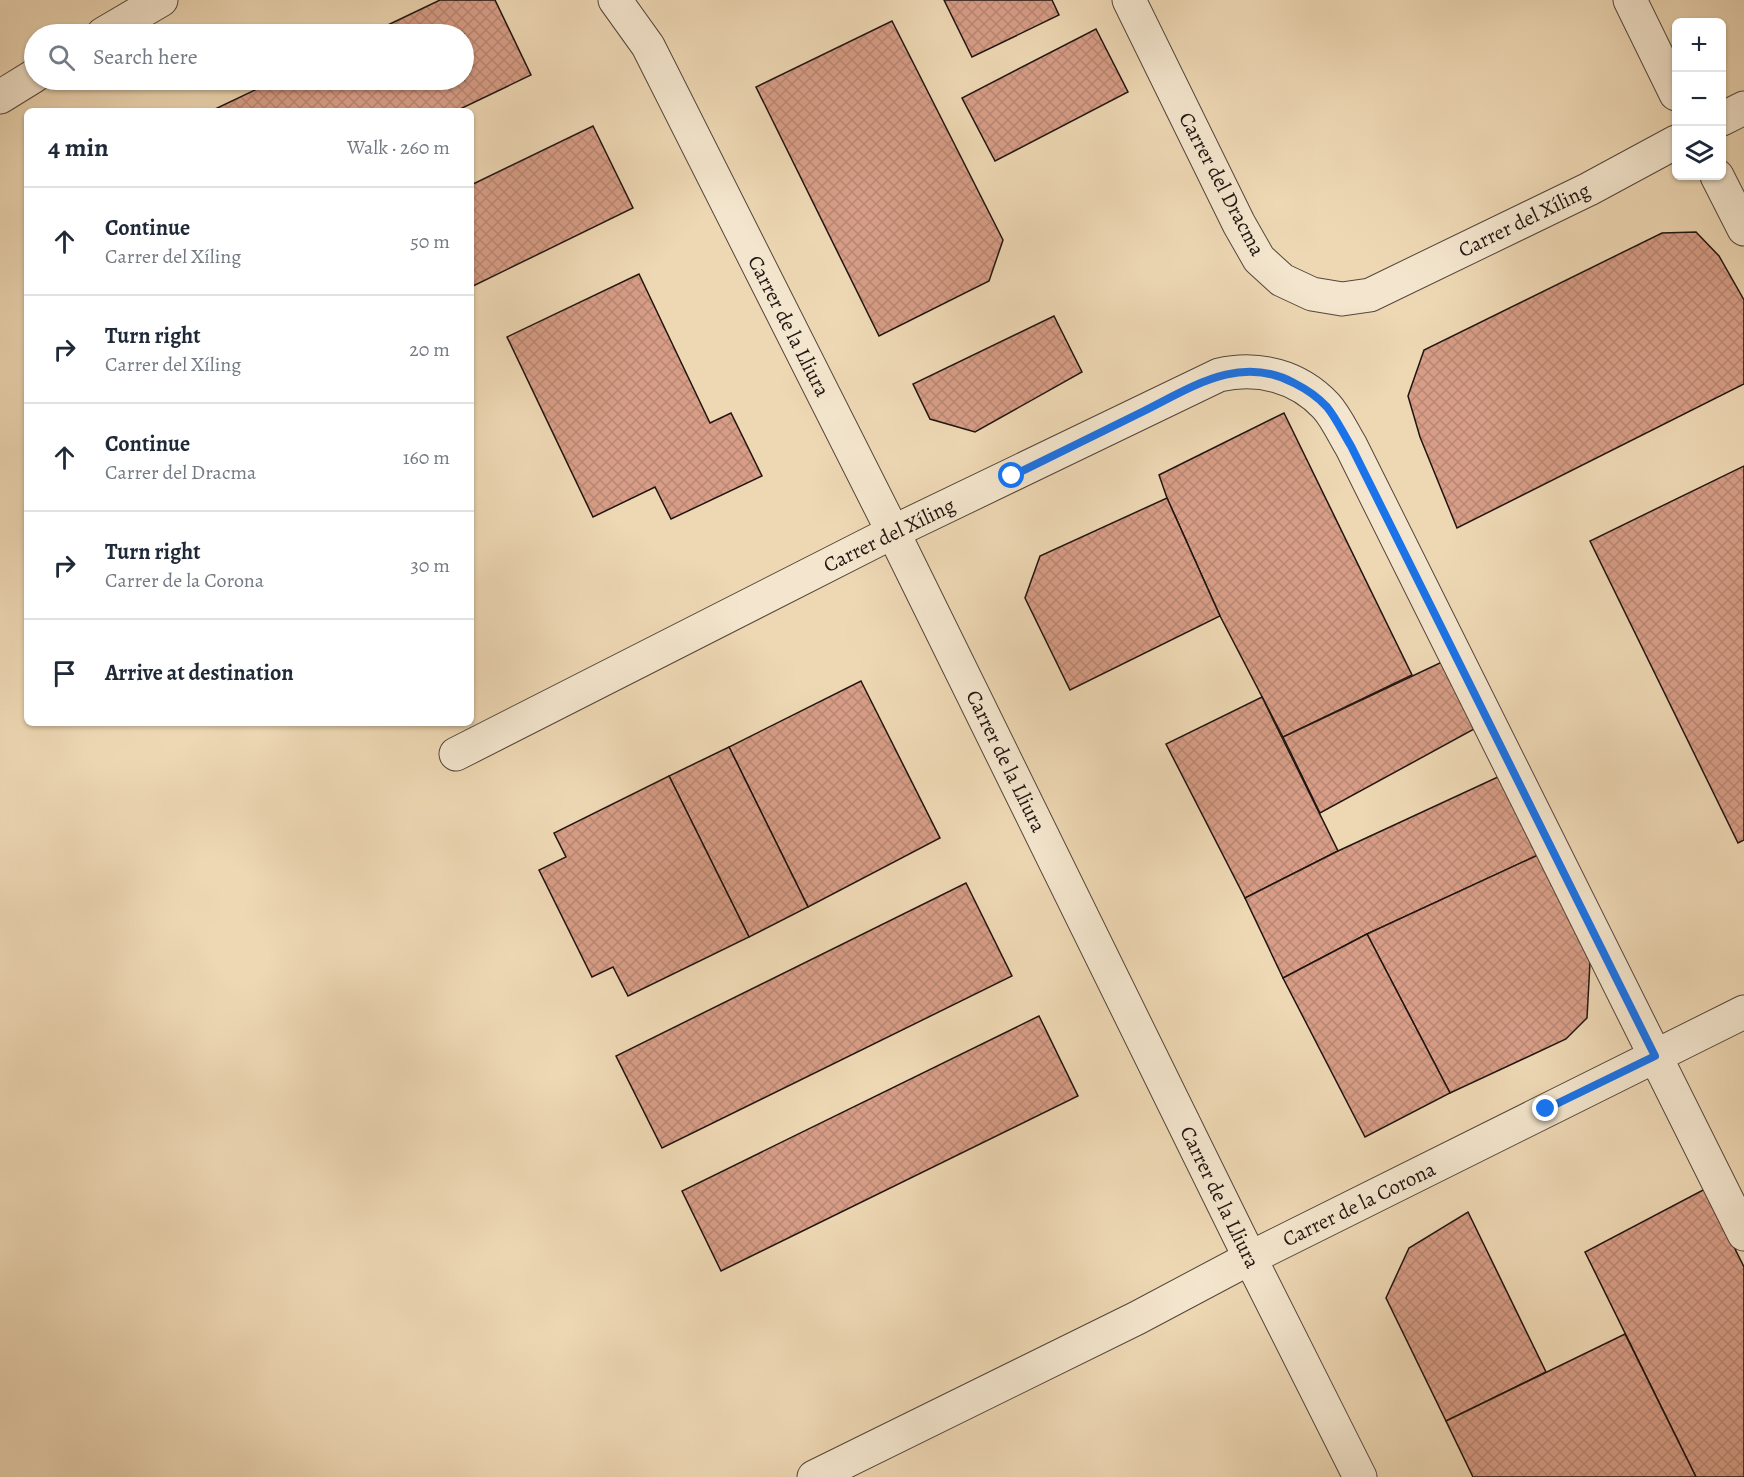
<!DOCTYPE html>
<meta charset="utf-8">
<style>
body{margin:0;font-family:Alegreya,serif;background:#f6f6f7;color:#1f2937}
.controls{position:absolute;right:18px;top:18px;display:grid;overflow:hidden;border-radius:9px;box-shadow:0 2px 4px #0004}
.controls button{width:54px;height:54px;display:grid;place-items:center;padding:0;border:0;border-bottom:2px solid #e0e1e3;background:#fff;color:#1f2937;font:30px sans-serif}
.stop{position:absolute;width:18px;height:18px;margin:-14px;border:4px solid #1a73e8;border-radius:50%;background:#fff}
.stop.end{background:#1a73e8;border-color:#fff;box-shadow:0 2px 6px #0008}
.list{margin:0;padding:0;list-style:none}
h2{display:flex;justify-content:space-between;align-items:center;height:78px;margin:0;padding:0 24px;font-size:26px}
h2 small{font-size:20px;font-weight:400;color:#747a83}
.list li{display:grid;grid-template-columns:39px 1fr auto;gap:18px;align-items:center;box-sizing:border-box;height:108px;padding:0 24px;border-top:2px solid #e0e1e3}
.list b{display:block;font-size:22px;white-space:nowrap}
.list p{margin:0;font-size:20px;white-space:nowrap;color:#747a83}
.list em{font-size:20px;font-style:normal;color:#747a83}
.icon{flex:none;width:33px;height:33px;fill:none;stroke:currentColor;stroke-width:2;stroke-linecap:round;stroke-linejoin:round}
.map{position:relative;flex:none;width:1744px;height:1477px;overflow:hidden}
.search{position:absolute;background:#fff;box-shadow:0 2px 4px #0004;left:24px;top:24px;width:450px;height:66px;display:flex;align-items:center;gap:15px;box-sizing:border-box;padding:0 21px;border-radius:33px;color:#747a83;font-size:22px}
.panel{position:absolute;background:#fff;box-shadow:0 2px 4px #0004;left:24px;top:108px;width:450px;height:618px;border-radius:9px}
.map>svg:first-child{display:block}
</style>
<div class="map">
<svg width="1744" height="1477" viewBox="0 0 1744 1477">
<defs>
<pattern id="building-cross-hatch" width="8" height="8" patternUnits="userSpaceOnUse" patternTransform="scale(1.5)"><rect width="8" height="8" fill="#d79d86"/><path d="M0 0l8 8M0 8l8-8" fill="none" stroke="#b88673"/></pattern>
</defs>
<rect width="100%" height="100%" fill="#eed8b4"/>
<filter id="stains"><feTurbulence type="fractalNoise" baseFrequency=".00333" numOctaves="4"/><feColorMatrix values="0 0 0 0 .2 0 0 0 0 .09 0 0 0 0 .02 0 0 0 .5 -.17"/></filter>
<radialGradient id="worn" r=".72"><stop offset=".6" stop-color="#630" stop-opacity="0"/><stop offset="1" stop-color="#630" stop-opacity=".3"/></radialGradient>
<!-- building -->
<g fill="url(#building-cross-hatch)" stroke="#201511" stroke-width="1.5">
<polygon points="440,0 495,0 531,75 456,111 211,111 276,80 464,80 464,34 369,34"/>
<polygon points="944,0 1052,0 1059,15 972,57"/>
<polygon points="892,21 1003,240 989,281 879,336 756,87"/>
<polygon points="1096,29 1128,92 995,161 962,98"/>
<polygon points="593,126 633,208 471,287 471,185"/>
<polygon points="1696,232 1719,256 1744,300 1744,384 1457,528 1420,437 1408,396 1424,350 1662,233"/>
<polygon points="639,274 710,423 731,413 762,476 671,519 655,487 593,517 507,337"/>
<polygon points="1054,316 1082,372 975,432 930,419 913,384"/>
<polygon points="1284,413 1412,675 1283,737 1220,616 1167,498 1159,475"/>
<polygon points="1744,466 1744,840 1738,843 1590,541"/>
<polygon points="1167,498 1220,616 1070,690 1025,598 1040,556"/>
<polygon points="1442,662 1476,728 1320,813 1283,737"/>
<polygon points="861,681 940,838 808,907 729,747"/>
<polygon points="1262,697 1338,851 1245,898 1166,744"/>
<polygon points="729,747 808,907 749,937 669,776"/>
<polygon points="669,776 749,937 628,996 613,967 592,977 539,870 566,857 554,833"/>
<polygon points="1500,776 1538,855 1367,934 1283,978 1245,898 1338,851"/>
<polygon points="1538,855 1590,962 1587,1018 1566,1039 1450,1093 1367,934"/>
<polygon points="966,883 1012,976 662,1148 616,1056"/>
<polygon points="1367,934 1450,1093 1365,1137 1283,978"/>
<polygon points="1039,1016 1078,1096 721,1271 682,1191"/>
<polygon points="1705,1189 1744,1267 1744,1477 1696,1477 1585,1252"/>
<polygon points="1468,1212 1546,1372 1446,1421 1386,1298 1409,1248"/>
<polygon points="1625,1334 1696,1477 1473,1477 1446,1421"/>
</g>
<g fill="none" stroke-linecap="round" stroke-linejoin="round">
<defs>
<g id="minor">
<polyline points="1129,0 1239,224 1259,259 1282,280 1312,294 1342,299 1370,295 1589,189 1676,142"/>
<polyline points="1630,0 1676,94"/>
<polyline points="0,97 34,76"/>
<polyline points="1722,119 1744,108"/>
<polyline points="1717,176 1744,229"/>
<path d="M 456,754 L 893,532 L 1219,375 C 1258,366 1298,376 1326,406 C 1336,417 1343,433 1351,446 L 1744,1234"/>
<polyline points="814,1477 1137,1318 1250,1258 1744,1012"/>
</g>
<g id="tertiary">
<polyline points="615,0 648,46 893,532 1250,1258 1360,1477"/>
<polyline points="103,34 161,0"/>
</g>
</defs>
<!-- minor casing -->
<use href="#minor" stroke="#54463a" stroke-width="35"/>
<!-- tertiary casing -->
<use href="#tertiary" stroke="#54463a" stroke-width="35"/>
<!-- minor -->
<use href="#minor" stroke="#f4e6ce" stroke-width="33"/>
<!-- tertiary -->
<use href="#tertiary" stroke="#f4e6ce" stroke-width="33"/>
</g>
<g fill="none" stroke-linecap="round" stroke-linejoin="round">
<!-- route -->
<path stroke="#1a73e8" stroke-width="8" d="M 1012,476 C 1056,454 1100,433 1144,411 C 1192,387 1240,354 1294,383 C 1306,389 1317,396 1327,407 C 1336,418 1343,433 1351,446 L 1655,1056 L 1546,1109"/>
</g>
<g text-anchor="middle" stroke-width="4.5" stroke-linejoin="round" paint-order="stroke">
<!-- street labels -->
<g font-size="21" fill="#201511" stroke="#f4e6ce">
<text transform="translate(1222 184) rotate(62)" y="7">Carrer del Dracma</text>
<text transform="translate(1524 220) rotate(-26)" y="7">Carrer del Xíling</text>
<text transform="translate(789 326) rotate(63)" y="7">Carrer de la Lliura</text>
<text transform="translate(889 535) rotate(-26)" y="7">Carrer del Xíling</text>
<text transform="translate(1006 761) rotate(64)" y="7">Carrer de la Lliura</text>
<text transform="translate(1220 1197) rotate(64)" y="7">Carrer de la Lliura</text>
<text transform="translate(1359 1204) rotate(-26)" y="7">Carrer de la Corona</text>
</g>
</g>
<rect width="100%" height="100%" filter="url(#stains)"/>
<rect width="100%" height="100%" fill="url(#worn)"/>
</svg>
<div class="controls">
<button>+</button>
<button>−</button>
<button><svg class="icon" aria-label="layers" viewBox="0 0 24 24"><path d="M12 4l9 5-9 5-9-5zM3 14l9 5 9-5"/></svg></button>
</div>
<div class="stop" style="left:1012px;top:476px"></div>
<div class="stop end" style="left:1546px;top:1109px"></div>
<div class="search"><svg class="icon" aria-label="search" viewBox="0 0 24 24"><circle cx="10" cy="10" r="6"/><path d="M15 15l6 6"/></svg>Search here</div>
<section class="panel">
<h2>4 min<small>Walk · 260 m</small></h2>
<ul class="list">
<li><svg class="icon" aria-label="ahead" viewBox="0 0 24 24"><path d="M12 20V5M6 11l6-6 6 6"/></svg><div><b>Continue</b><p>Carrer del Xíling</p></div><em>50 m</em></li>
<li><svg class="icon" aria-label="right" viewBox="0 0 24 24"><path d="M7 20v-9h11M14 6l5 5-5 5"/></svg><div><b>Turn right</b><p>Carrer del Xíling</p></div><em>20 m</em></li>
<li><svg class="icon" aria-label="ahead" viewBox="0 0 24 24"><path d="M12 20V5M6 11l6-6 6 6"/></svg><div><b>Continue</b><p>Carrer del Dracma</p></div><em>160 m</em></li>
<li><svg class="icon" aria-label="right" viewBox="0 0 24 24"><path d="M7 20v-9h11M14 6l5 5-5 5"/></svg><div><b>Turn right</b><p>Carrer de la Corona</p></div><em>30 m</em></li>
<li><svg class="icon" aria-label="arrive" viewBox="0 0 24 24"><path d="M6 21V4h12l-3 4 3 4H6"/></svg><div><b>Arrive at destination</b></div></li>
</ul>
</section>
</div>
